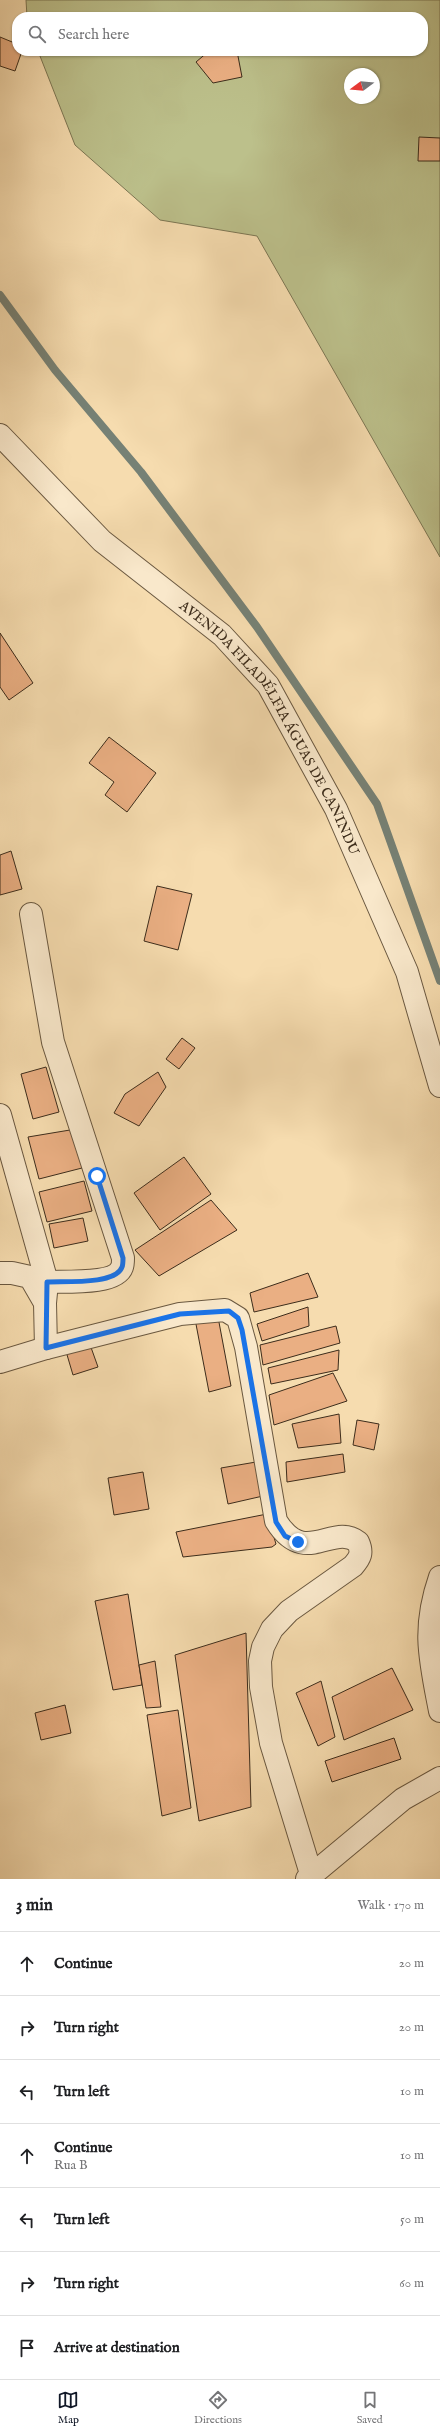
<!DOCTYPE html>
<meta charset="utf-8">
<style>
body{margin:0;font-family:"IM FELL English",serif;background:#f6f6f6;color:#202124}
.compass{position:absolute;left:344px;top:68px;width:36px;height:36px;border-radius:50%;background:#fff;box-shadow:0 1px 3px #0004;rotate:254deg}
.stop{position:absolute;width:12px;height:12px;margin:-9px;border:3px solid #1a73e8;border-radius:50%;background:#fff}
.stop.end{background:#1a73e8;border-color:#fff;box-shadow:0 1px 4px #0008}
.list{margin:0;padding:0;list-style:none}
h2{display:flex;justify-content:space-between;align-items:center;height:52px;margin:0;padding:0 16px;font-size:17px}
h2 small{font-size:13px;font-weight:400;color:#757577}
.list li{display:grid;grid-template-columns:26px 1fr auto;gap:12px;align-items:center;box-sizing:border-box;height:64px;padding:0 16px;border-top:1px solid #e0e0e0}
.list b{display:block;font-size:15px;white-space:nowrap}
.list p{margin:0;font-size:13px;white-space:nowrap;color:#757577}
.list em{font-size:13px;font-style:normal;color:#757577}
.icon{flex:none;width:22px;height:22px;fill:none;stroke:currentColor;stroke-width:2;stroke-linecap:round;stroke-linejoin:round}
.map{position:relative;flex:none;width:440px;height:1879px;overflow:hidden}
.search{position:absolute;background:#fff;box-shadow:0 1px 3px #0004;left:12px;right:12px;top:12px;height:44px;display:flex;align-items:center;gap:10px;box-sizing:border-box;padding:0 14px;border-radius:16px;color:#757577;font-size:15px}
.sheet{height:500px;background:#fff}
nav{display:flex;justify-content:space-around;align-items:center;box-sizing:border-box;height:56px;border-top:1px solid #e0e0e0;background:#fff;font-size:11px;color:#757577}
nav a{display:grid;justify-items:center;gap:2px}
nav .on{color:#111827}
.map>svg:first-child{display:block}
</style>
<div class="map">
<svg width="440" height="1879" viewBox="0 0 440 1879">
<rect width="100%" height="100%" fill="#f6dcaf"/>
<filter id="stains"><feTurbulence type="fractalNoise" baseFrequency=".005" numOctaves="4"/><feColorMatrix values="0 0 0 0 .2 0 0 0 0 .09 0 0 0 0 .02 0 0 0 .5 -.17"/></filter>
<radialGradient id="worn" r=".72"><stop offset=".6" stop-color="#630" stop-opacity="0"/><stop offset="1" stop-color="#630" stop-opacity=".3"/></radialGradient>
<!-- green -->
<path fill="#bcc08b" stroke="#7c7653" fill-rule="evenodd" d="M 26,0 L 440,0 L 440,557 L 257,236 L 160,220 L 75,145 L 38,51 L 423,51 L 423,17 L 27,17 ZM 350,74 L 374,74 L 374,98 L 350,98 Z"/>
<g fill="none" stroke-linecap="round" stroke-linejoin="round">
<!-- stream -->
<polyline stroke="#768175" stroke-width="8" points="0,295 55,370 141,472 257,627 377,804 440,981"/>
</g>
<!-- building -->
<g fill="#eaaf83" stroke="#3c2c1b">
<polygon points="0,37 17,44 17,51 22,51 15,71 0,66"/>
<polygon points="209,51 237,51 242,77 213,83 196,62"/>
<polygon points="419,137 440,138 440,161 418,161"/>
<polygon points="0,633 33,683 9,700 0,687"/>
<polygon points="109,737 156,773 127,812 105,795 114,782 89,763"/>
<polygon points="11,851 22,889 0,895 0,855"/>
<polygon points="157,886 192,894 178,950 144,941"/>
<polygon points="182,1038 195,1048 179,1069 166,1059"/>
<polygon points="46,1067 59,1112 33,1119 21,1074"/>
<polygon points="158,1072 166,1087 139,1126 114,1113 125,1094"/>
<polygon points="76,1129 82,1168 39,1179 28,1137"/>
<polygon points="184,1157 211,1194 160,1230 134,1193"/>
<polygon points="84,1181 92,1211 47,1222 39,1192"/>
<polygon points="211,1200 237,1230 159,1276 135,1250"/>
<polygon points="83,1218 88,1241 54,1248 49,1224"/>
<polygon points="308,1273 318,1297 254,1312 250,1293"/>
<polygon points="308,1307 309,1326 262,1341 257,1324"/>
<polygon points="218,1317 231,1386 209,1392 195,1319"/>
<polygon points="336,1326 340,1343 263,1365 260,1345"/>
<polygon points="88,1339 98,1367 73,1375 65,1348"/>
<polygon points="339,1350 338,1370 271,1384 268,1368"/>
<polygon points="333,1373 347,1401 274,1425 269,1395"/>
<polygon points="339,1414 341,1443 298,1448 292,1424"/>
<polygon points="357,1420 379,1424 374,1450 353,1445"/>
<polygon points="343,1454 345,1472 287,1482 286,1462"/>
<polygon points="256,1462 263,1496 228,1504 221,1468"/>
<polygon points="143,1472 149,1509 114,1515 108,1478"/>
<polygon points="267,1514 276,1544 272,1547 183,1557 176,1532"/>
<polygon points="128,1594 142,1685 113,1690 95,1601"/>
<polygon points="246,1633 251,1807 199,1821 175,1655"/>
<polygon points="155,1661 161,1707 146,1708 139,1665"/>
<polygon points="392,1668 413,1710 344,1740 332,1697"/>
<polygon points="321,1681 335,1737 318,1746 296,1693"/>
<polygon points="65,1705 71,1733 41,1740 35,1713"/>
<polygon points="178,1710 191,1808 162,1816 147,1715"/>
<polygon points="394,1738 401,1759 332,1782 325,1761"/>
</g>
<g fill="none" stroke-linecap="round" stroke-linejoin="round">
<defs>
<g id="minor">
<path id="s1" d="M 0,435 L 102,541 L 222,635 L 268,685 L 336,809 L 407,972 L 440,1086"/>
<path d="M 31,914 L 53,1042 L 123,1258 C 123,1260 123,1265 122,1267 C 116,1285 64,1281 47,1282"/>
<polyline points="0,1115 47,1282 45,1303"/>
<polyline points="0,1273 12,1273 30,1277 45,1303 46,1348"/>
<path d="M 0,1362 L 46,1348 L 180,1314 L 225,1310 L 238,1318 L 246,1347 L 276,1521 C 305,1568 333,1522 358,1542 C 363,1553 360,1558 353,1566 L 289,1611 L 272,1629 L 263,1647 L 260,1661 L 261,1687 L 271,1743 L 312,1877"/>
<path d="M 440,1577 C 422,1629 430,1659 440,1711"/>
<polyline points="307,1879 403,1799 440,1778"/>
</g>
</defs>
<!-- minor casing -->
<use href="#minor" stroke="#6a5840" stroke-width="24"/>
<!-- minor -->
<use href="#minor" stroke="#f9e8cb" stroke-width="22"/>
</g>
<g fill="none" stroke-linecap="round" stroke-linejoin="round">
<!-- route -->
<path stroke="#1a73e8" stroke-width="5" d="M 97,1176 L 123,1258 C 123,1260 123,1265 122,1267 C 116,1285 64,1281 47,1282 L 46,1348 L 180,1314 L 229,1311 L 238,1318 L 242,1330 L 276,1522 L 285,1536 L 298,1542"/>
</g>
<g text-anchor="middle" stroke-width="4" stroke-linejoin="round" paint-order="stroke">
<!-- street labels -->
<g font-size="14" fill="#3c2c1b" stroke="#f9e8cb">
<text dy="5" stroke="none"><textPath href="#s1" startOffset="403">AVENIDA FILADÉLFIA ÁGUAS DE CANINDU</textPath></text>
</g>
</g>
<rect width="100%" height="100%" filter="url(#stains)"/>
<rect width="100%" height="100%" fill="url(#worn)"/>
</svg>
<svg class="compass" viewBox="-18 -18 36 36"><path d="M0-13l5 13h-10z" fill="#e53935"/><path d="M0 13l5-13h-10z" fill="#757577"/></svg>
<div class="stop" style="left:97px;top:1176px"></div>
<div class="stop end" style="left:298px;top:1542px"></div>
<div class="search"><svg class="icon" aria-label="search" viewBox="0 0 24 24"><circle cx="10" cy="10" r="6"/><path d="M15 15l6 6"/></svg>Search here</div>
</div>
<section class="sheet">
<h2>3 min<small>Walk · 170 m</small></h2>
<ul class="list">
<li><svg class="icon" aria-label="ahead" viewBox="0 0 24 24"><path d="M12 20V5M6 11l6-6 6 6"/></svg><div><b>Continue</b></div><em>20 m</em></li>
<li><svg class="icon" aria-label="right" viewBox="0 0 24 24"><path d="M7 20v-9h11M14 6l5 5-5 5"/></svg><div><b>Turn right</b></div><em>20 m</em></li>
<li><svg class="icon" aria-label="left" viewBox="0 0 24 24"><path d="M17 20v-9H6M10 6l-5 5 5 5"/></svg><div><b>Turn left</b></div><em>10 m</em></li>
<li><svg class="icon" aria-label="ahead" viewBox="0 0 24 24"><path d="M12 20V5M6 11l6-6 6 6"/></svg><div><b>Continue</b><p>Rua B</p></div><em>10 m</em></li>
<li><svg class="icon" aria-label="left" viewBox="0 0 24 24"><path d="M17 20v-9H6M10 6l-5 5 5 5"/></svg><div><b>Turn left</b></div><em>50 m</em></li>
<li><svg class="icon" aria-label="right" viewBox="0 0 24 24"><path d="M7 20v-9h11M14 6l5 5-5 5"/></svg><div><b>Turn right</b></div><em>60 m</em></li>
<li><svg class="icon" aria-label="arrive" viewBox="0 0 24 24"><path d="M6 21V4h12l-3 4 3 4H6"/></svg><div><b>Arrive at destination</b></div></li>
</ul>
</section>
<nav>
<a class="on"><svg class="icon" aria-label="map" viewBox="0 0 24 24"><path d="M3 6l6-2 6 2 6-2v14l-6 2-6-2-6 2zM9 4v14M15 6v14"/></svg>Map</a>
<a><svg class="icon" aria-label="directions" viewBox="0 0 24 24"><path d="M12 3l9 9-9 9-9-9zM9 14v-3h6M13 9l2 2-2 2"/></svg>Directions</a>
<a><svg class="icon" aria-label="saved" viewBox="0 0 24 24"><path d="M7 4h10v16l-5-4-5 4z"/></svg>Saved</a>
</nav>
